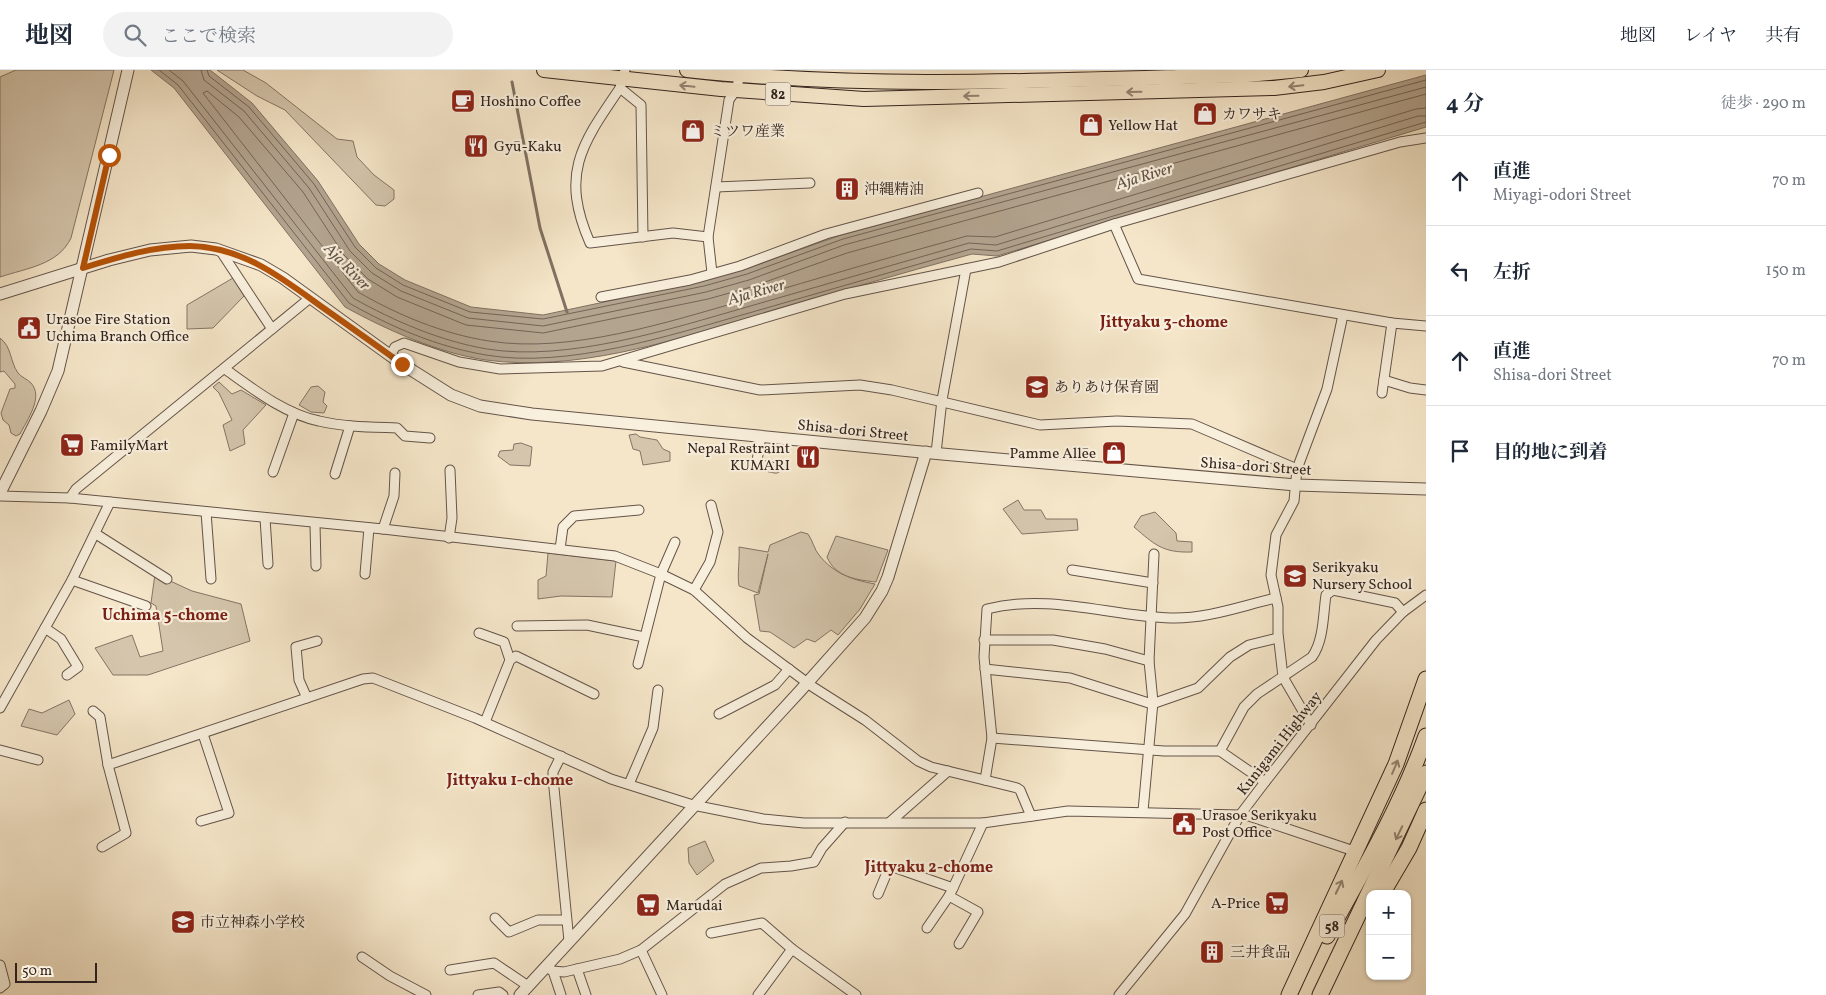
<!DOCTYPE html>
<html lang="ja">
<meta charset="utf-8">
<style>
body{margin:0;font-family:Vollkorn,"Noto Serif JP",serif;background:#f2f2f3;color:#1f2937}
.controls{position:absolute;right:15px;bottom:15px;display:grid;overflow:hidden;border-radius:10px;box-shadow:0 1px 4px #0004}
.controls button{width:45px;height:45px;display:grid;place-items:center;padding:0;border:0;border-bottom:1px solid #e0e1e3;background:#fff;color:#1f2937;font:25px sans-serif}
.scale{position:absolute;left:15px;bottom:12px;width:82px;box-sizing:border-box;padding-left:5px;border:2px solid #34241e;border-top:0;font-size:14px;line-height:18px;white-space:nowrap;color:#34241e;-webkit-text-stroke:4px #f8efdc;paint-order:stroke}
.stop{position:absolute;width:15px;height:15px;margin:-11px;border:4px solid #b45309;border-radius:50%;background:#fff}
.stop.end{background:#b45309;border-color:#fff;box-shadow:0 1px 5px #0008}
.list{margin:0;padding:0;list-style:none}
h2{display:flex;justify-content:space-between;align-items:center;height:65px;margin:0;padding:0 20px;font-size:21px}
h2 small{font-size:16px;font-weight:400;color:#747a83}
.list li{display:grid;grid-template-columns:32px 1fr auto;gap:15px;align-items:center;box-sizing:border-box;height:90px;padding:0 20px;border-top:1px solid #e0e1e3}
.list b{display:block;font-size:19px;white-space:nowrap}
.list p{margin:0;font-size:16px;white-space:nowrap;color:#747a83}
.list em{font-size:16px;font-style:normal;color:#747a83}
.icon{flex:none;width:28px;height:28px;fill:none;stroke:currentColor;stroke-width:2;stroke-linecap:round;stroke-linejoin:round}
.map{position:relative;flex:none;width:1426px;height:925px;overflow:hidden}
header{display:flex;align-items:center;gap:30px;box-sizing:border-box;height:70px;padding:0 25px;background:#fff;border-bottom:1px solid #e0e1e3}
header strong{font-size:24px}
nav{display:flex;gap:28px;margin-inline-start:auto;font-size:18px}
.search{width:350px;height:45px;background:#f2f2f3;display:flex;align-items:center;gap:12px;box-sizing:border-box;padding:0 18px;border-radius:28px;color:#747a83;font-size:19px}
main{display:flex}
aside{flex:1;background:#fff}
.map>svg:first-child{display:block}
</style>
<header>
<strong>地図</strong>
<div class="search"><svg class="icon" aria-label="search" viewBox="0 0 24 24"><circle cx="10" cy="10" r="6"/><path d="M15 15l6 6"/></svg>ここで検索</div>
<nav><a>地図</a><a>レイヤ</a><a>共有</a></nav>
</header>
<main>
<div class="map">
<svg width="1426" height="925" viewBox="0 0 1426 925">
<rect width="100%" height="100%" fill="#f5e6c9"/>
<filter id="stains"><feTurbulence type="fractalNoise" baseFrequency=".004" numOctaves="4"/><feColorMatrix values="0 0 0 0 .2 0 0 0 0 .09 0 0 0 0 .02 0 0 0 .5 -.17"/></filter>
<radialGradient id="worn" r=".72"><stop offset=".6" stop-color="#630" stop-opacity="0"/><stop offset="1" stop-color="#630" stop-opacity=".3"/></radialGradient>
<!-- green -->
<g fill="#d4c5ac" stroke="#847465">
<path d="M 16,0 L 114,0 L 71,168 C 58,195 27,198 0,207 L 0,7 Z"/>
<polygon points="217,0 243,0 266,13 337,69 353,71 357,87 374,105 394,120 394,129 385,136 376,135 285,40 257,26"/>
<polygon points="233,208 244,226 213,258 187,259 187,235"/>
<path d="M 0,268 C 12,277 10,292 18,303 C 21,307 27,309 31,313 C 44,327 27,350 20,364 L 16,366 L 11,363 L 9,355 L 3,350 L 1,343 L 10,319 L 15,318 L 15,314 L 4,301 L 0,302 Z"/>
<polygon points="219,312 232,324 241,320 266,335 243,360 245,374 230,381 223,355 232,350 219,323 213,317"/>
<polygon points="318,316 325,322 323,332 327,336 324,343 311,342 299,335 311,317"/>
<polygon points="636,364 640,367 657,370 663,379 670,382 670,391 643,395 640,381 633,379 629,365"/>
<polygon points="521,373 532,377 530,396 510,395 498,386 500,381 513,380 514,374"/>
<polygon points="1018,430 1024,440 1041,440 1046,449 1077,449 1078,460 1022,464 1003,439"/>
<path d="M 1155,442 L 1176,463 L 1177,471 L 1192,472 L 1192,482 C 1163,483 1155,475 1134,457 L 1141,446 Z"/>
<path d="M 801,462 L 808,464 C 813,471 814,479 819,485 C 834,504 853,510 875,514 L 860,539 L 838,565 L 831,560 L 815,572 L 807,569 L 794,578 L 770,562 L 760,561 L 754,525 L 759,524 L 768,484 L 758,523 L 739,516 C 737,503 740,490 739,477 L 768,482 L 770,475 Z"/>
<path d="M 836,466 L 888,480 L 876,512 C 857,510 835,507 827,487 Z"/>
<polygon points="548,483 616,491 612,527 561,526 538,529 538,510 546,506"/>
<polygon points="155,504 192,521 241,534 250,571 148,605 113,605 95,578 132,565 140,587 163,581 156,536 151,533"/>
<polygon points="69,630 75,644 57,665 21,656 29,639 42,643"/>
<polygon points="705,771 714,791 697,805 689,793 688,778"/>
</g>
<!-- water -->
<path fill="#b3a48f" stroke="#807162" d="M 151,0 L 210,0 L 252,33 L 318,111 L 359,174 L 379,194 L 405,210 L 471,237 L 543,245 L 703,211 L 745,199 L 841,165 L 1426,5 L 1426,57 L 997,186 L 972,184 C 898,204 824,226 750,248 C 667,272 574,302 486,290 C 438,283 387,260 345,237 L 174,18 Z"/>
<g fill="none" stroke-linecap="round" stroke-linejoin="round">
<!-- shore -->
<g stroke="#746456" stroke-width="1">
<path d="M 159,0 L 178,15 L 349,233 C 391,257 438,277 486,285 C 567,299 671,265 749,243 C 823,222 897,200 971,179 L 997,181 L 1426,52"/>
<path d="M 169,0 L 183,11 L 353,228 C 394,251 440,271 487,279 C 568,292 670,259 747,237 C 821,216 895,194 969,173 L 996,175 L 1418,46 L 1426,46"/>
<polyline points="201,0 204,10 244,41 276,79 309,118 350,181 372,203 401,221 468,248 543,256 706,222 749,210 844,175 1426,17"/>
<polyline points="207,0 209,6 249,37 314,114 355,177 376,198 403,215 470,242 543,249 704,216 747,204 843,169 1426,10"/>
<path d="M 1426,24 L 847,183 L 751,217 L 708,229 L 543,263 L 466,255 L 397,227 L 368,209 L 344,185 L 303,122 L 239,47 L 207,21 L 203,23 L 358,222 C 398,245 443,264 489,271 C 570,284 668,252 745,230 C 819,208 893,186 967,166 L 995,167 L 1416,39 L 1426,38"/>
</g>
<!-- stream -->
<polyline stroke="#807162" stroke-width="3" points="512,12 540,158 567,242"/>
<defs>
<g id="minor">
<polyline points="625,0 620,18 641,35 643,167"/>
<path d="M 620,18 C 581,75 560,104 590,173 L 673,163 L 708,167 L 729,30 C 736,21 741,11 738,0"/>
<polyline points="716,117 810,113"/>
<polyline points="1114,154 1138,209 1392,253 1426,256"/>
<polyline points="708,167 712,203"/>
<polyline points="220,180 272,259"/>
<polyline points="601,227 690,210 740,196 826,164 978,123"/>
<polyline points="390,286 395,277 404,273 459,292 500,299 602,296 845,224 999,192 1114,154 1400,72 1426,68"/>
<polyline points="623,292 760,320 860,315 892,320 1040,355 1117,351 1192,354 1297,399 1294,431 1276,465 1271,505 1278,537 1278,563 1283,607 1311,655"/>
<path d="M 225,299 C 253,319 285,344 319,351 C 345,357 371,357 397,358 L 405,366 L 430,368"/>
<polyline points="1384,310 1410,318 1426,320"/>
<polyline points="1382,323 1392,253"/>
<polyline points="761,366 757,391 760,395 776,398"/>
<polyline points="936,383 942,330 966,199"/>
<polyline points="1297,399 1327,319 1343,245"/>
<polyline points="273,402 294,343"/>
<polyline points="335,404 350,356"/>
<polyline points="0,426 70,428 383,459 615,486 661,504 694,520 747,568 813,617 865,650 918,691 931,697 1017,718 1020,720 1031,746"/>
<polyline points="70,428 76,419 310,228"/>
<polyline points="206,442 211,509"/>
<polyline points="265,448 268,494"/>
<polyline points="315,454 316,496"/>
<polyline points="383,459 394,426 395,403"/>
<polyline points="96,464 167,509"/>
<polyline points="449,468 452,448 450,400"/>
<polyline points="560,479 563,457 574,446 639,440"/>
<polyline points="1072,500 1153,513"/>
<polyline points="365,504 369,458"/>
<polyline points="72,510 146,536"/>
<polyline points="694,520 710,492 718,462 711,435"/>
<polyline points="517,556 587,555 644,567"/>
<polyline points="45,558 61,569 78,597 67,605"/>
<polyline points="479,563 504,572 510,590"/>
<polyline points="984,570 1053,570 1105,579 1149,591"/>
<polyline points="638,594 661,504 675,472"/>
<polyline points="985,599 1070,608 1152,634 1198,618 1230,587 1249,575 1278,568"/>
<polyline points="307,628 299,610 296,577 317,571"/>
<polyline points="0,638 72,510 110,432"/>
<polyline points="93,641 100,647 108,695"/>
<polyline points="719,644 775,615 789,599"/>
<polyline points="485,652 510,590 516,586 594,624"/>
<polyline points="992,668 1164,681 1220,681 1265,712"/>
<polyline points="0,680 38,690"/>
<path d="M 1220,681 L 1244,637 L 1257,624 L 1312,587 C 1324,570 1323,545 1326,525 L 1333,520 L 1395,533 L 1403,542"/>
<polyline points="561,686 553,702 553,708 569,871"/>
<path d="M 985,710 L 992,668 L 984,587 L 987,539 C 1049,523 1109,546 1171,548 C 1207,549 1241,536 1276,528"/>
<polyline points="629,714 653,658 658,620"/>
<polyline points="1143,741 1153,632 1149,591 1154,484"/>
<polyline points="201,751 229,743 203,664"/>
<polyline points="890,752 948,701"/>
<polyline points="102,777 126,763 108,695 363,609 373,608 475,648 611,709 693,735 763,749 804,753 983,753 1068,741 1240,745 1249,746 1357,782"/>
<polyline points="953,818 949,826 978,842 959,874"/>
<polyline points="878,824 888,800 896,798 953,818 983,753"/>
<polyline points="495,848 509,862 538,850 565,850"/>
<polyline points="927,858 949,826"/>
<polyline points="711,863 762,853 792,879"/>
<polyline points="641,880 662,925"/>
<polyline points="362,887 390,906 426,925"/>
<polyline points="0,895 5,914 0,918"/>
<polyline points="546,897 553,901 564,902 620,889 641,880 725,814 761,798 791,796 814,792 822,778 845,752"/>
<polyline points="577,899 586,925"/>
<polyline points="450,900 494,893 528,916"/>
<polyline points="553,901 561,925"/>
<polyline points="478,925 499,922 503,925"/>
<polyline points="758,925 792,879 856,925"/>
<polyline points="1119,925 1185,844 1240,745 1265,712 1376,570 1403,542 1426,525"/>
</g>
<g id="tertiary">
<polyline points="0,224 109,190 150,180 191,176 216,179 261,195 283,208 402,294 451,325 480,336 532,344 942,384 1296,415 1426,419"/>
<polyline points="0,423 41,341 58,301 128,0"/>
<polyline points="520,925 800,621 865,548 882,521 888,507 926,382"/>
</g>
<g id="primary">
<polyline points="544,0 721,19 864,29 1274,18 1324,12 1378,0"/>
<path d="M 687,0 C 873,20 1060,10 1247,5 L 1301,0"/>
</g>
<g id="trunk">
<polyline points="1382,824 1409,778 1426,740"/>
<path d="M 1327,866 C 1363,801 1401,736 1426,666"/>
<polyline points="1289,925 1396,694 1426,609"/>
<polyline points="1320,925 1426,703"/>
</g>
</defs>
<!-- minor casing -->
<use href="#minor" stroke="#645449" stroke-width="11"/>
<!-- tertiary casing -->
<use href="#tertiary" stroke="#645449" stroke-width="13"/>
<!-- primary casing -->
<use href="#primary" stroke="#34241e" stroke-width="16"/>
<!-- trunk casing -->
<use href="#trunk" stroke="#34241e" stroke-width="17"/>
<!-- minor -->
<use href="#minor" stroke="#f8efdc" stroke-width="9"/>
<!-- tertiary -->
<use href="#tertiary" stroke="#f8efdc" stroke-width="11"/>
<!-- primary -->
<use href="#primary" stroke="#f5e6c9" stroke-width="14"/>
<!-- trunk -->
<use href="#trunk" stroke="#f5e6c9" stroke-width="15"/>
</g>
<!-- one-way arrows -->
<defs><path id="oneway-shaft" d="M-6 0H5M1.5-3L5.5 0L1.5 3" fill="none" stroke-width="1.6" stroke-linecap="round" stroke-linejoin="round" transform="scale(1.25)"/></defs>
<g stroke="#948574">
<use href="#oneway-shaft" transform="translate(687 16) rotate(-174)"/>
<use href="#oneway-shaft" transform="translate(1296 16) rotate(174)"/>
<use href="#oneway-shaft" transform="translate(1134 22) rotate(179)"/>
<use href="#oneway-shaft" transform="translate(971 26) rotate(179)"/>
<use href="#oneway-shaft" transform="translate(1395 697) rotate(-67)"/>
<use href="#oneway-shaft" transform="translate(1399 763) rotate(116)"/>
<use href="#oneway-shaft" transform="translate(1339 817) rotate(-64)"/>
</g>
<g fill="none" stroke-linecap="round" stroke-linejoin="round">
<!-- route -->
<path stroke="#b45309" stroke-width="6" d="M 109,85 L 83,198 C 118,187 154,176 190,176 C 243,177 282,208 322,237 C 349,256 376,275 402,294"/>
</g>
<!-- icons -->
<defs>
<symbol id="cafe-square" viewBox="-11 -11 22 22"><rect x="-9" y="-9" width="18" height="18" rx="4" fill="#8f2418" stroke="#f8efdc"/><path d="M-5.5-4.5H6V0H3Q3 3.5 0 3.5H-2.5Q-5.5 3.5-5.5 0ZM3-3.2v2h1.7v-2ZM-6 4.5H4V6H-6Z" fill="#fff"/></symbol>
<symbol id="shop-square" viewBox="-11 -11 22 22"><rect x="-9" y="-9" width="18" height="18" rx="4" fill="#8f2418" stroke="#f8efdc"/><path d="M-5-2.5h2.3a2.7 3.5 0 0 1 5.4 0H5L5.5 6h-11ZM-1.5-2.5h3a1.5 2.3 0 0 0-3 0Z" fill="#fff"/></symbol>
<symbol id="restaurant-square" viewBox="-11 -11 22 22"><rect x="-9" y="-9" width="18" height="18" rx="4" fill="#8f2418" stroke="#f8efdc"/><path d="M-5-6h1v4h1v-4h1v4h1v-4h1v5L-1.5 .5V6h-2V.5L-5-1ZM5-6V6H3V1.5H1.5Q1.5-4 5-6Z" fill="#fff"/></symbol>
<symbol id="building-square" viewBox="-11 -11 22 22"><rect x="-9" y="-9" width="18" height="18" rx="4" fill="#8f2418" stroke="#f8efdc"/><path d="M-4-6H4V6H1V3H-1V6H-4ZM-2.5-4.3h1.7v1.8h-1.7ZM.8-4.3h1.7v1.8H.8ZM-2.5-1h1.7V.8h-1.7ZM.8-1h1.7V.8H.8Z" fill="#fff"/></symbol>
<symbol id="civic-square" viewBox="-11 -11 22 22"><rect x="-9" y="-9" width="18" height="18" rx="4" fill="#8f2418" stroke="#f8efdc"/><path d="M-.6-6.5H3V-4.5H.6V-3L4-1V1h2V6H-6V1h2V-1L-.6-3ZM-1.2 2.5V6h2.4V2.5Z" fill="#fff"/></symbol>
<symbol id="school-square" viewBox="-11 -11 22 22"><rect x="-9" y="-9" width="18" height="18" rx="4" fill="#8f2418" stroke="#f8efdc"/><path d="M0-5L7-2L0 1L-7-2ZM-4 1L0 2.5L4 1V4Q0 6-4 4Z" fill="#fff"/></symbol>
<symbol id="supermarket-square" viewBox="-11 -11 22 22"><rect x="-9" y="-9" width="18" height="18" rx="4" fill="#8f2418" stroke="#f8efdc"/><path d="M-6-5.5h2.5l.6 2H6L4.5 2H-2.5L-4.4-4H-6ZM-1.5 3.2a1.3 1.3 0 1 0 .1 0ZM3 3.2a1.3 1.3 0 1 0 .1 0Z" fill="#fff"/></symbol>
</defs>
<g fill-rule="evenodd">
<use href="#cafe-square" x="449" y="17" width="28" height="28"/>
<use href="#shop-square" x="1191" y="30" width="28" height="28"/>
<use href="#shop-square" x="1077" y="41" width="28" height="28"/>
<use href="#shop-square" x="679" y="47" width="28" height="28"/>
<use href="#restaurant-square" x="462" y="62" width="28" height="28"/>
<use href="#building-square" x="833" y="105" width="28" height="28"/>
<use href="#civic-square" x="15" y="244" width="28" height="28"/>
<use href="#school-square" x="1023" y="303" width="28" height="28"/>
<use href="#supermarket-square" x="58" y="361" width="28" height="28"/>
<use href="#shop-square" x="1100" y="369" width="28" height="28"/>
<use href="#restaurant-square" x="794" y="373" width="28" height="28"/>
<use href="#school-square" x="1281" y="492" width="28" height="28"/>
<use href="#civic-square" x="1170" y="740" width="28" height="28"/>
<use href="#supermarket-square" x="1263" y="819" width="28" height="28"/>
<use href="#supermarket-square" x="634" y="821" width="28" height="28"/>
<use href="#school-square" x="169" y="838" width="28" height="28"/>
<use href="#building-square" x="1198" y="868" width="28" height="28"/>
</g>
<g text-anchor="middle" stroke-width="4.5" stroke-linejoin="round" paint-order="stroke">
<!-- shield labels -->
<g fill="#f8efdc" stroke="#6f6157" stroke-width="1">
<rect x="765.5" y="12.5" width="25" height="23" rx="4"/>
<rect x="1319.5" y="844.5" width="25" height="23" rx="4"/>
</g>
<g font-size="14" font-weight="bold" fill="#34241e">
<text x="778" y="29">82</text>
<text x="1332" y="861">58</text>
</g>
<!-- poi labels -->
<g font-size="15" fill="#34241e" stroke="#f8efdc" text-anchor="start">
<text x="480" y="36">Hoshino Coffee</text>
<text x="1222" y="49">カワサキ</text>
<text x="1108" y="60">Yellow Hat</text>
<text x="710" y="66">ミツワ産業</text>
<text x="494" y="81">Gyū-Kaku</text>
<text x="864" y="124">沖縄精油</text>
<text x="46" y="254">Urasoe Fire Station<tspan x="46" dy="17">Uchima Branch Office</tspan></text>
<text x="1054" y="322">ありあけ保育園</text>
<text x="90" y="380">FamilyMart</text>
<text x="790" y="383" text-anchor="end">Nepal Restraint<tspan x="790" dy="17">KUMARI</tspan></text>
<text x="1096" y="388" text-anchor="end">Pamme Allēe</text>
<text x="1312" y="502">Serikyaku<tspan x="1312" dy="17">Nursery School</tspan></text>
<text x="1202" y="750">Urasoe Serikyaku<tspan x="1202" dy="17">Post Office</tspan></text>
<text x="1260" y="838" text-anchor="end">A-Price</text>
<text x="666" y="840">Marudai</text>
<text x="200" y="857">市立神森小学校</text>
<text x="1230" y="887">三井食品</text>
</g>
<!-- street labels -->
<g font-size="15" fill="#34241e" stroke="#f8efdc">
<text transform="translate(853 360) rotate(6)" y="5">Shisa-dori Street</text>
<text transform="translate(1256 396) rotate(4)" y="5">Shisa-dori Street</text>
<text transform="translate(1279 673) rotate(-52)" y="5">Kunigami Highway</text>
</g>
<!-- water labels -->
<g font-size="16" font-style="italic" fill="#605146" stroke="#f8efdc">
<text transform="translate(1144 105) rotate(-17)" y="6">Aja River</text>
<text transform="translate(348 196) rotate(46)" y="6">Aja River</text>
<text transform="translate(756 221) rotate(-16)" y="6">Aja River</text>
</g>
<!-- neighbourhood labels -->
<g font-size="16" font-weight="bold" fill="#7a1f14" stroke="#f8efdc">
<text x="1164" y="257">Jittyaku 3-chome</text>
<text x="165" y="550">Uchima 5-chome</text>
<text x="510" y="715">Jittyaku 1-chome</text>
<text x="929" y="802">Jittyaku 2-chome</text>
</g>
</g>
<rect width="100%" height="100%" filter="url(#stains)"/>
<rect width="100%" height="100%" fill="url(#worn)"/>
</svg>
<div class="controls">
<button>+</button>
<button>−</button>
</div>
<div class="scale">50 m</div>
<div class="stop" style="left:109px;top:85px"></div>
<div class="stop end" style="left:402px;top:294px"></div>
</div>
<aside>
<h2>4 分<small>徒歩 · 290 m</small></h2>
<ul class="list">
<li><svg class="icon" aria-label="ahead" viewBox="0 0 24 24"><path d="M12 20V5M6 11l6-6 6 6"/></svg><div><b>直進</b><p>Miyagi-odori Street</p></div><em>70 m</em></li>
<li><svg class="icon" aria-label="left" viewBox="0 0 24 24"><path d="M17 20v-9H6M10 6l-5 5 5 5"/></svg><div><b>左折</b></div><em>150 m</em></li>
<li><svg class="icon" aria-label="ahead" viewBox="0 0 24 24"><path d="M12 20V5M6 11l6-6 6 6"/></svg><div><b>直進</b><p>Shisa-dori Street</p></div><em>70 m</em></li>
<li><svg class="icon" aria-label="arrive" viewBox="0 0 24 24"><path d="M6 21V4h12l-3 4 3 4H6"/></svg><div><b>目的地に到着</b></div></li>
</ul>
</aside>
</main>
